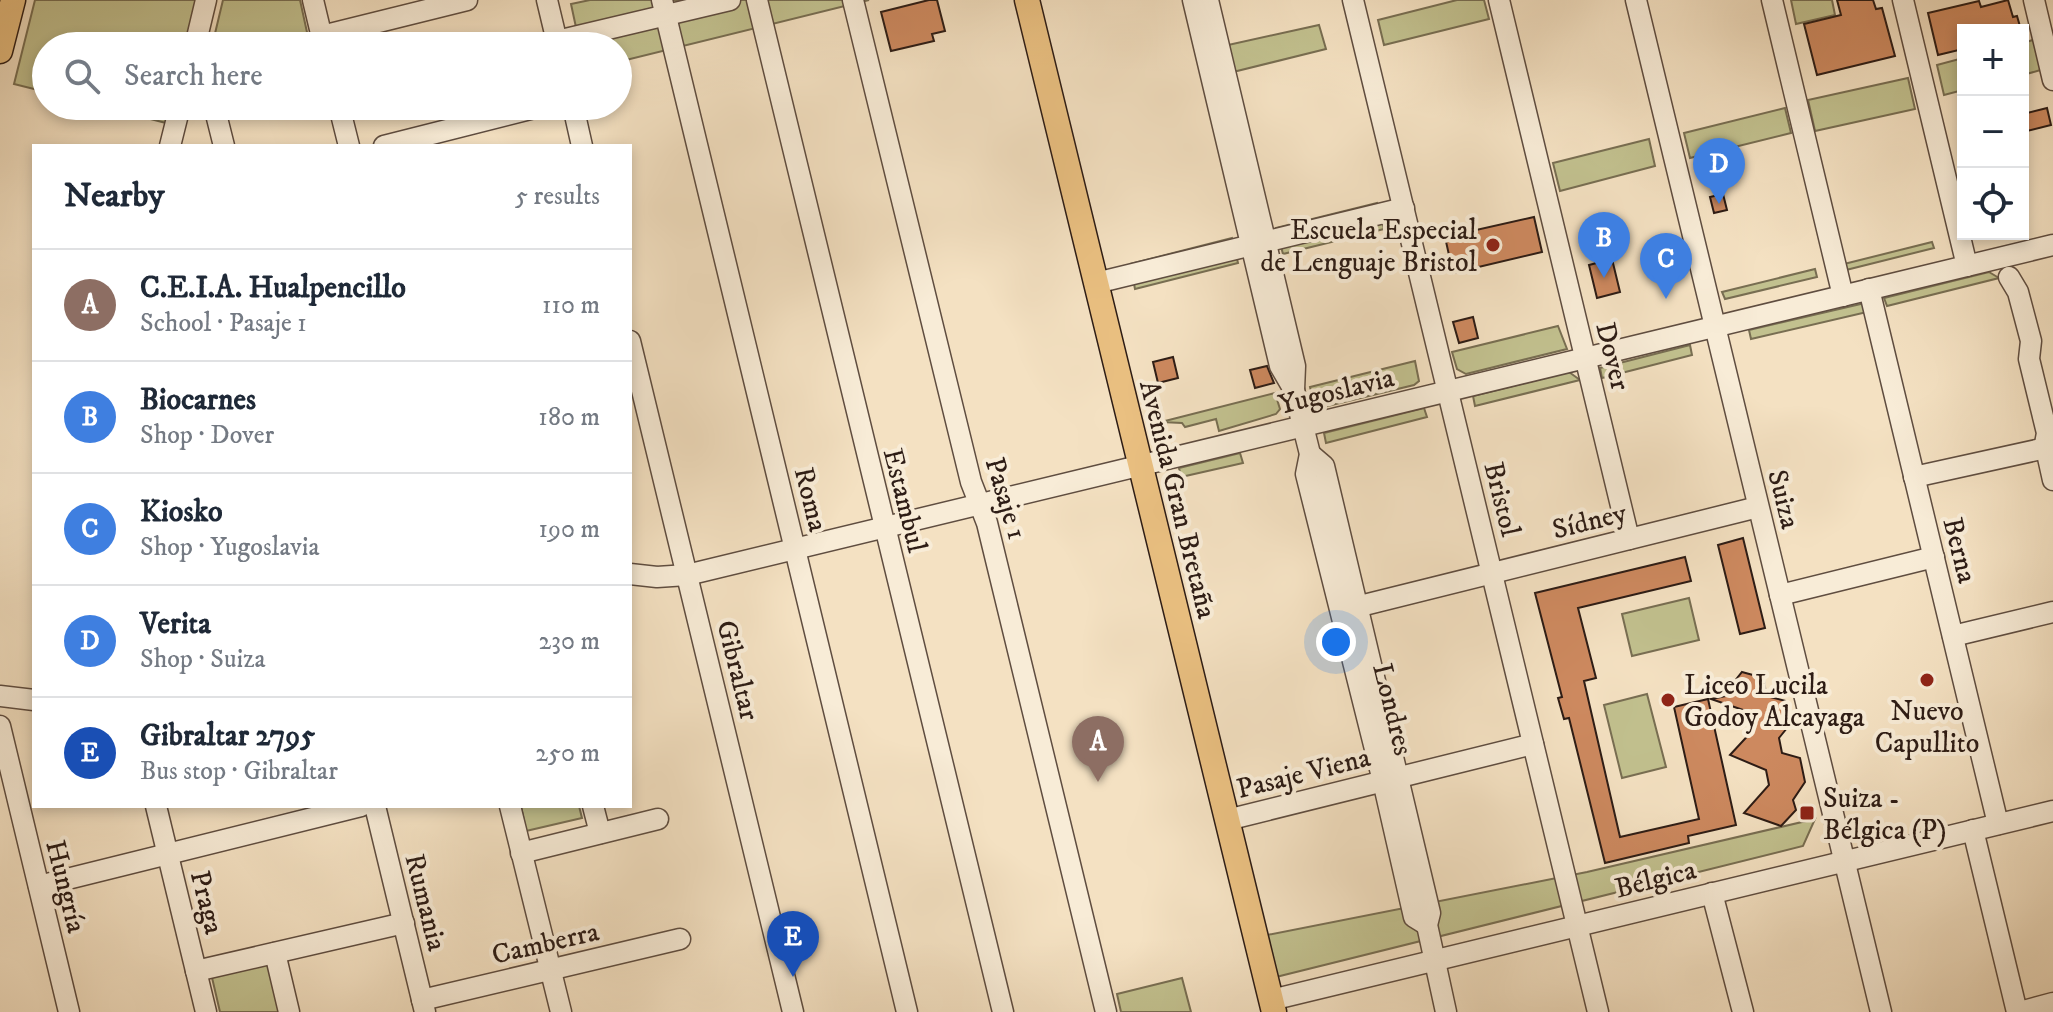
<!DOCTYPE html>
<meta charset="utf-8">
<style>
body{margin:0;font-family:"IM FELL DW Pica",serif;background:#f2f2f3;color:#1f2937}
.controls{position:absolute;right:24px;top:24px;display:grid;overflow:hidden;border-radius:0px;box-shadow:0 4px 12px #0003}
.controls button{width:72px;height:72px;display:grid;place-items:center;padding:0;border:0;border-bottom:2px solid #e0e1e3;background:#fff;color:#1f2937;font:40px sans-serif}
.you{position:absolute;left:1336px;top:642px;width:28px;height:28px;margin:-20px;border:6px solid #fff;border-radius:50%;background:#1a73e8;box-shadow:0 0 0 12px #1a73e833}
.badge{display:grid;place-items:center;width:52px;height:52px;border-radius:50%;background:#1a73e8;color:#fff;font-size:26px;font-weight:700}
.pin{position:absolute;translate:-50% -66px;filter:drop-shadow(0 2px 4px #0008)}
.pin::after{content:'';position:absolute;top:42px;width:28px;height:24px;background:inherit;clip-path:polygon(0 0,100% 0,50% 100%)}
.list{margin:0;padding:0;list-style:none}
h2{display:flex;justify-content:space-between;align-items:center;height:104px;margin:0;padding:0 32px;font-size:34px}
h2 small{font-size:26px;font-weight:400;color:#747a83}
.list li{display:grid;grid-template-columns:52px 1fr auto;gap:24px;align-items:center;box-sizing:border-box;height:112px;padding:0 32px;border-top:2px solid #e0e1e3}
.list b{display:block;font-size:30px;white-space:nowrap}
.list p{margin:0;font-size:26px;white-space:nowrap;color:#747a83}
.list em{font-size:26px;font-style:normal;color:#747a83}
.icon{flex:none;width:44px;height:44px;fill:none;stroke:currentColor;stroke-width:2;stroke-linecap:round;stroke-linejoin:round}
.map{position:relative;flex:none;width:2053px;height:1012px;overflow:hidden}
.search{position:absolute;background:#fff;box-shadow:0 4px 12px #0003;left:32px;top:32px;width:600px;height:88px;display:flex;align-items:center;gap:20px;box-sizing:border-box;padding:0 28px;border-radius:44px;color:#747a83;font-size:30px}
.panel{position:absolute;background:#fff;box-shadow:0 4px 12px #0003;left:32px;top:144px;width:600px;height:664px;border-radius:0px}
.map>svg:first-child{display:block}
</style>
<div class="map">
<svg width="2053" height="1012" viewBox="0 0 2053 1012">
<rect width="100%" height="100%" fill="#f4e1c2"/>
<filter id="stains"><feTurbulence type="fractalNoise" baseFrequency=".0025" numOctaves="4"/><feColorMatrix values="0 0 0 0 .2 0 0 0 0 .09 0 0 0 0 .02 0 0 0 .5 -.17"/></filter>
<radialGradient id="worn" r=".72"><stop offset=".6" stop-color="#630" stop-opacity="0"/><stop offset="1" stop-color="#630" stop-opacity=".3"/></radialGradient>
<!-- green -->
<g fill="#c2c18f" stroke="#786e52" stroke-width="2">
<polygon points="35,0 197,0 186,46 46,46 46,92 14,84"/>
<polygon points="223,0 300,0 310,46 212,46"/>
<polygon points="590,0 869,0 618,62 618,46 580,46 571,4"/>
<polygon points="1457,0 1484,0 1489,19 1384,45 1378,20"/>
<polygon points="1791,0 1832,0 1835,15 1796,24"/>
<polygon points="1319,25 1326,49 1225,74 1219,47"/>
<polygon points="2036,39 2044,69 2023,75 2023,43"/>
<polygon points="1963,58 1963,90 1944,95 1937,65"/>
<polygon points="1908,78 1915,109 1815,131 1808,100"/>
<polygon points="100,106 171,106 166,123"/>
<polygon points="1785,108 1791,133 1690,158 1684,133"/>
<polygon points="1649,139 1655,166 1560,191 1553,163"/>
<polygon points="1377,203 1384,229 1283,254 1276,228"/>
<polygon points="1232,238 1238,263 1135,289 1130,264"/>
<polygon points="1932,242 1934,248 1842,271 1840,265"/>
<polygon points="1815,269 1817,277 1725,299 1722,292"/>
<polygon points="1989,272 1999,278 1887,306 1884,298"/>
<polygon points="1865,303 1867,312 1751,339 1749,330"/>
<polygon points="1558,326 1567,349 1466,374 1457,369 1452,352"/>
<polygon points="1690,345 1692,355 1602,378 1600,368"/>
<polygon points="1415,361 1419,381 1414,385 1315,409 1310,387"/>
<polygon points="1569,372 1580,380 1475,406 1473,396"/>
<polygon points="1275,393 1280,409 1276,414 1219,431 1216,419 1185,427 1182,423 1161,422"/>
<polygon points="1424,408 1427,417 1326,443 1324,433"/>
<polygon points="1240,453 1243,463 1181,477 1179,468"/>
<polygon points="1689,598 1699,640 1632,656 1622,614"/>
<polygon points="1647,694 1666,767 1622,778 1604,705"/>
<polygon points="521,806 579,806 582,818 526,831"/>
<polygon points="1815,819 1803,846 1272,978 1262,936 1587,872"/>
<polygon points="269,956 283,1012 220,1012 210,969"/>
<polygon points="1182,978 1191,1012 1121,1012 1117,994"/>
</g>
<!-- building -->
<g fill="#cd895f" stroke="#2d1c15" stroke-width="2">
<polygon points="929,0 937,0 945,31 932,34 934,41 891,51 881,12"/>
<polygon points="1837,0 1873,0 1876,9 1882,8 1895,56 1817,75 1804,24 1841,15"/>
<polygon points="2008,0 2013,17 2017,16 2021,30 1963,30 1963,49 1938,55 1928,13 1979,1 1981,7"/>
<polygon points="2047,108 2051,125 2023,132 2023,114"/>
<polygon points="1723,194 1727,210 1714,213 1710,197"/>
<polygon points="1534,217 1542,252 1453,273 1445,237"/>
<polygon points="1612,259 1620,292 1597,298 1589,265"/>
<polygon points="1473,317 1478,338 1459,343 1453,322"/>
<polygon points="1173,357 1178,378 1158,383 1153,362"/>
<polygon points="1267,366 1274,383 1255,388 1250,370"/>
<polygon points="1743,538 1765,628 1740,634 1718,545"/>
<polygon points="1685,557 1691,581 1578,608 1596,678 1584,681 1620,837 1699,819 1674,707 1708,699 1736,825 1688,836 1689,843 1605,863 1569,718 1564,719 1558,698 1562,697 1535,593"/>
<polygon points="1742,672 1764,678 1766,696 1786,701 1791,723 1779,738 1782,753 1800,758 1805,782 1793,800 1796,810 1781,826 1744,813 1769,785 1766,770 1730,755 1755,728 1752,713 1711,699 1731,695 1730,687"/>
</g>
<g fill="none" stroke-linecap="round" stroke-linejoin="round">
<defs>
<g id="minor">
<polyline points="313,0 324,46"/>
<polyline points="547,0 558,46"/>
<polyline points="662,0 907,1012"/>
<polyline points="757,0 1003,1012"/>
<polyline points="853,0 971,482 987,523 1106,1012"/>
<polyline points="1193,0 1280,366 1294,390 1310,454 1306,474 1383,781 1414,917 1427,925"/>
<polyline points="1208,0 1295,366 1294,390"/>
<polyline points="1353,0 1598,1012"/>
<polyline points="1499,0 1629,539"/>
<polyline points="1636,0 1881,1012"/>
<polyline points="1772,0 1843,296"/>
<polyline points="1903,0 1967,266"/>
<polyline points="2034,0 2053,80"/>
<polyline points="322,36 467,0"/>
<polyline points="557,41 730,0"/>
<polyline points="195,46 206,0"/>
<polyline points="214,106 224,146"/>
<polyline points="339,106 349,146"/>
<polyline points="573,106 582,146"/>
<polyline points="170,146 180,106"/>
<polyline points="384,146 542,106"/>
<polyline points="2009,277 2018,292 2031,341 2029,359 2047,433 2045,444 2053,480"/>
<polyline points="1096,283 1404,208"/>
<polyline points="1869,289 1998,824"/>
<polyline points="630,341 793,1012"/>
<polyline points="1310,454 1324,466 1430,913 1427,925 1446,1012"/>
<polyline points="1914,477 2046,448"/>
<polyline points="630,574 657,577 687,575 2053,245"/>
<polyline points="1780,595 1934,557"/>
<polyline points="1348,609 1758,507"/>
<polyline points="1953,636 2053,612"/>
<polyline points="0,696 34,700"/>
<polyline points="0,726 69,1012"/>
<polyline points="156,806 206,1012"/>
<polyline points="375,806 425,1012"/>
<polyline points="510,806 561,1012"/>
<polyline points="593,806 600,833"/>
<polyline points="1227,820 1533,744"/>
<polyline points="1973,830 2017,1012"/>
<polyline points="521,853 658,819"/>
<polyline points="39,886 361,806"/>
<polyline points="1712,893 1743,1012"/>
<polyline points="275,953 289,1012"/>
<polyline points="196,971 404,923"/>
<polyline points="422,1000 680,939"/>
<polyline points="1271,1000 2053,811"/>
<polyline points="2020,1012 2053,1003"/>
</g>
<g id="major">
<polyline points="1027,0 1274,1012"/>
<polyline points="0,51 13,0"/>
</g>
</defs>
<!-- minor casing -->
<use href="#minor" stroke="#5f4d40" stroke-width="23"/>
<!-- major casing -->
<use href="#major" stroke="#2d1c15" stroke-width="27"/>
<!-- minor -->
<use href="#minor" stroke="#f8ecd7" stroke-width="20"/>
<!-- major -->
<use href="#major" stroke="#eac081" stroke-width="24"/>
</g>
<!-- markers -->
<g fill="#8f2418" stroke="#f8ecd7" stroke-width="3">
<circle cx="1493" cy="245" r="8"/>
<circle cx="1927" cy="680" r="8"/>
<circle cx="1668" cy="700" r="8"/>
<rect x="1799" y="805" width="16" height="16" rx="4"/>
</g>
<g text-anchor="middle" stroke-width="8" stroke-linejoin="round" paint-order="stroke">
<!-- poi labels -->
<g font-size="28" fill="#2d1c15" stroke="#f8ecd7" text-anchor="start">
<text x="1477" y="239" text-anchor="end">Escuela Especial<tspan x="1477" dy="32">de Lenguaje Bristol</tspan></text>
<text x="1684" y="694">Liceo Lucila<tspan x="1684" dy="32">Godoy Alcayaga</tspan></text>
<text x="1927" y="720" text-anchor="middle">Nuevo<tspan x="1927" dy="32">Capullito</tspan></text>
<text x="1823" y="807">Suiza -<tspan x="1823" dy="32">Bélgica (P)</tspan></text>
</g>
<!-- street labels -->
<g font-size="28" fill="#2d1c15" stroke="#f8ecd7">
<text transform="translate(1614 356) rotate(76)" y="10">Dover</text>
<text transform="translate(1336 390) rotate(-14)" y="10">Yugoslavia</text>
<text transform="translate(1007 498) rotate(73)" y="10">Pasaje 1</text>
<text transform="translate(812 499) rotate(76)" y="10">Roma</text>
<text transform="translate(1179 499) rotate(76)" y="10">Avenida Gran Bretaña</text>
<text transform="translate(1503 499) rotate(76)" y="10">Bristol</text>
<text transform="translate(1785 499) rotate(76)" y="10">Suiza</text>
<text transform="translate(906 500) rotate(76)" y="10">Estambul</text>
<text transform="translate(1589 520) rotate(-14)" y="10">Sídney</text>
<text transform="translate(1961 550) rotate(76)" y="10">Berna</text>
<text transform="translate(739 670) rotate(76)" y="10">Gibraltar</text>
<text transform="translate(1394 709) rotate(76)" y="10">Londres</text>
<text transform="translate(1303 772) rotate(-14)" y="10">Pasaje Viena</text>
<text transform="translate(1655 878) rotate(-14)" y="10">Bélgica</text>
<text transform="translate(67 886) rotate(76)" y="10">Hungría</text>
<text transform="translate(208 902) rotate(76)" y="10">Praga</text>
<text transform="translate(427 902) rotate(76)" y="10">Rumania</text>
<text transform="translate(545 942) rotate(-13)" y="10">Camberra</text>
</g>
</g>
<rect width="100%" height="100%" filter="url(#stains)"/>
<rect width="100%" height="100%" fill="url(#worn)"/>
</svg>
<div class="controls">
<button>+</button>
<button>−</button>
<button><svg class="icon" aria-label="locate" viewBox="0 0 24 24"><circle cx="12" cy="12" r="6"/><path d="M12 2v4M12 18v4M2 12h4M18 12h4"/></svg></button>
</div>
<div class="you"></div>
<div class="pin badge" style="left:1098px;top:782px;background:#8d6e63">A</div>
<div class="pin badge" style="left:1604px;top:278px;background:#3f7fe0">B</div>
<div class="pin badge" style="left:1666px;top:299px;background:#3f7fe0">C</div>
<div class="pin badge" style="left:1719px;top:204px;background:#3f7fe0">D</div>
<div class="pin badge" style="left:793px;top:977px;background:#1a4fb4">E</div>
<div class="search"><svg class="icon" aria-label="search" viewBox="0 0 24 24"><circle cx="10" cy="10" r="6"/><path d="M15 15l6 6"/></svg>Search here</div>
<section class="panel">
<h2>Nearby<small>5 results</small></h2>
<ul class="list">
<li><span class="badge" style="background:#8d6e63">A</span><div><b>C.E.I.A. Hualpencillo</b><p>School · Pasaje 1</p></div><em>110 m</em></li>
<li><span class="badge" style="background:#3f7fe0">B</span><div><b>Biocarnes</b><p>Shop · Dover</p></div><em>180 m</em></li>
<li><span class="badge" style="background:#3f7fe0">C</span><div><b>Kiosko</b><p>Shop · Yugoslavia</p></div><em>190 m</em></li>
<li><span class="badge" style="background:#3f7fe0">D</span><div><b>Verita</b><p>Shop · Suiza</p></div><em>230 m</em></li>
<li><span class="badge" style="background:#1a4fb4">E</span><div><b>Gibraltar 2795</b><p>Bus stop · Gibraltar</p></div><em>250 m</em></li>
</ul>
</section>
</div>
